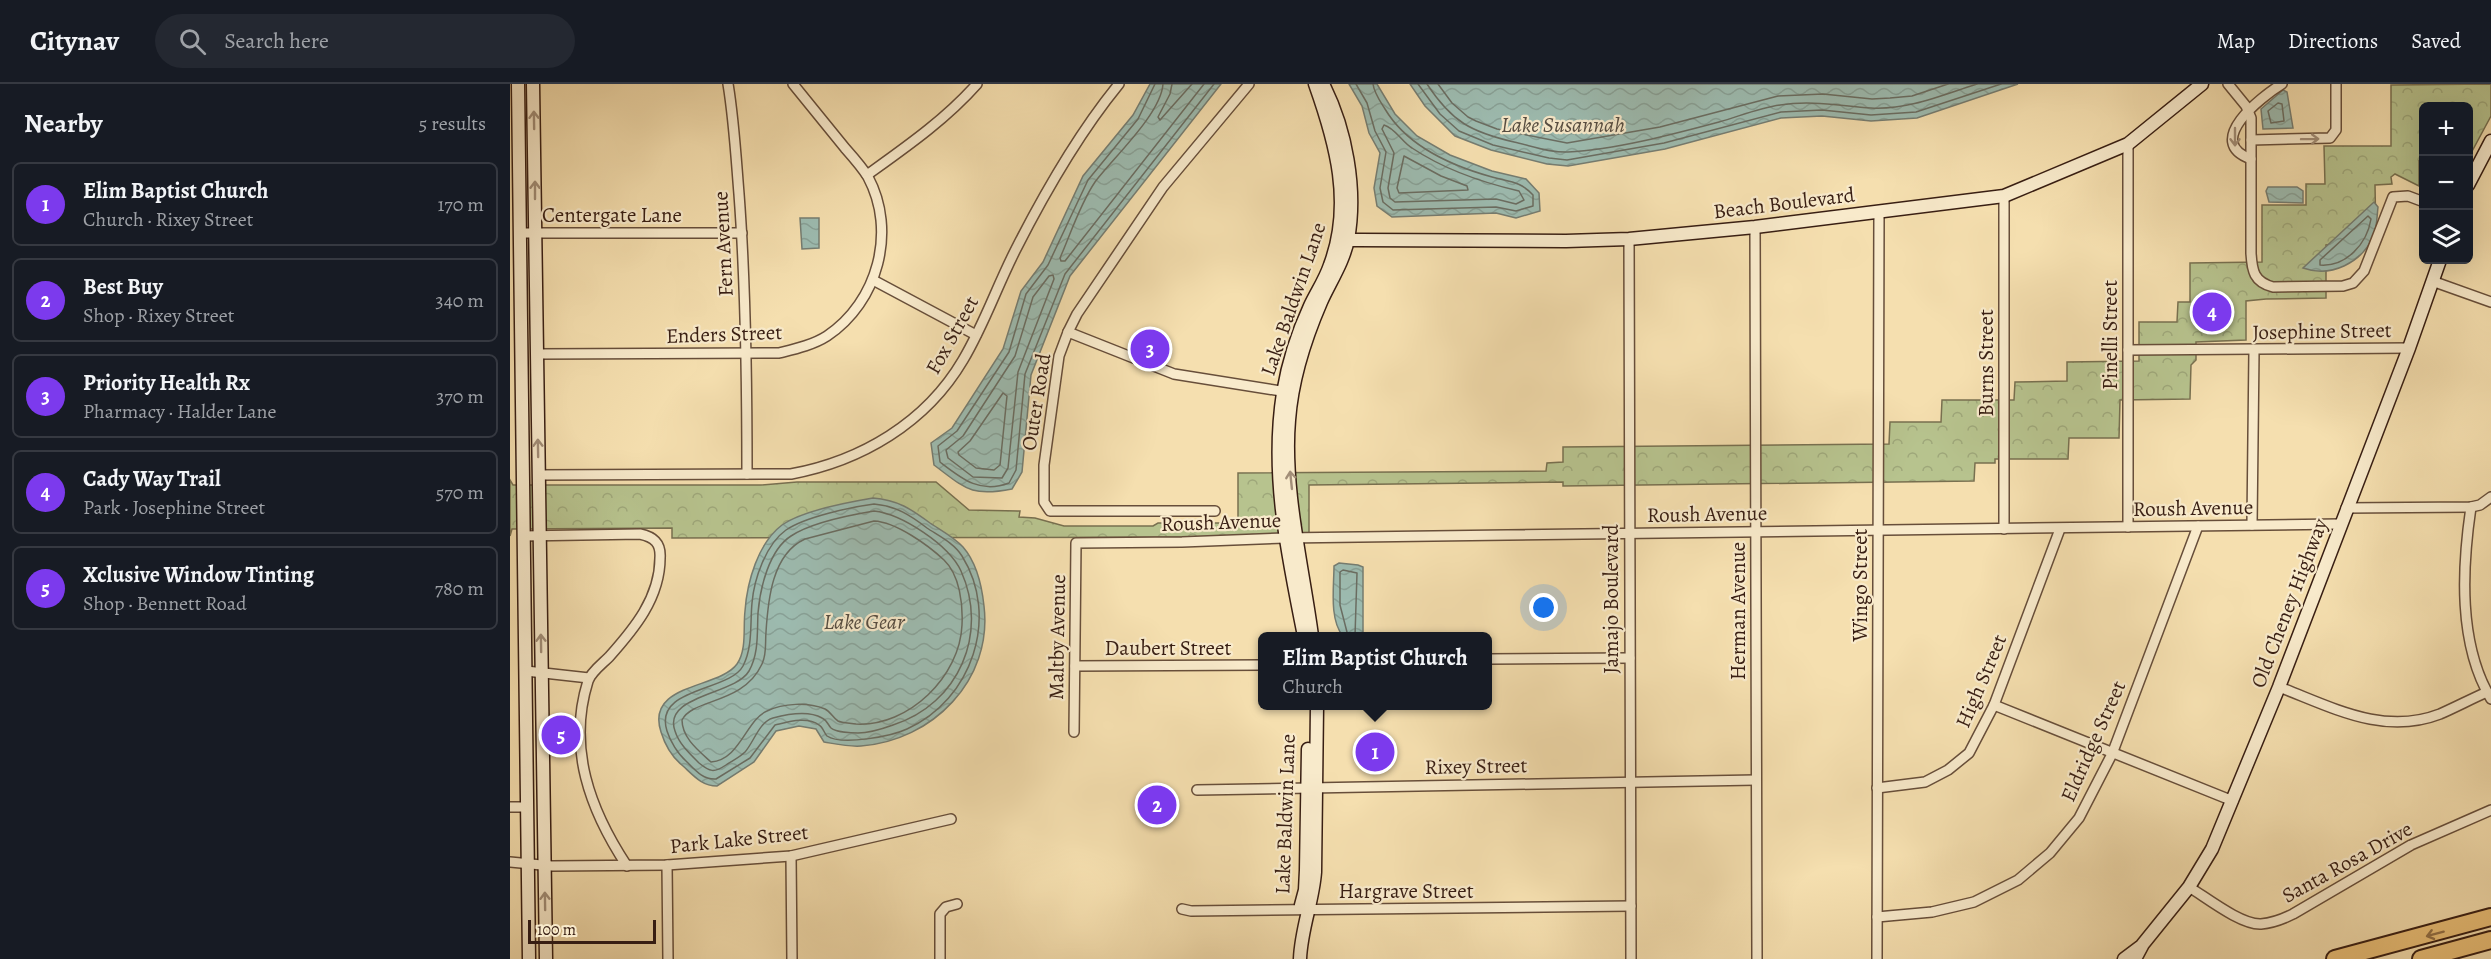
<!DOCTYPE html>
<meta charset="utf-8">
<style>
body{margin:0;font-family:Alegreya,serif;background:#242831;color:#f1f3f6}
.controls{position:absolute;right:18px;top:18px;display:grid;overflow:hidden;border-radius:9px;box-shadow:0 6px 24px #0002}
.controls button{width:54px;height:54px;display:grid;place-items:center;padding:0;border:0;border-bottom:2px solid #363941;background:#171b24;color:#f1f3f6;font:30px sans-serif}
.scale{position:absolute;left:18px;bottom:15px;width:128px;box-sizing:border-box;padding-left:6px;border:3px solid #381e13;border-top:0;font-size:16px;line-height:21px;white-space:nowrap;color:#381e13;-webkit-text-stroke:4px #f8eacb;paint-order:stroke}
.you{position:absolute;left:1034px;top:524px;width:21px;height:21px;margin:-15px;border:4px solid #fff;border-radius:50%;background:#1a73e8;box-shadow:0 0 0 9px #1a73e833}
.badge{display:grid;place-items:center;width:39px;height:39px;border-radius:50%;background:#7c3aed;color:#fff;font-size:20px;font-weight:700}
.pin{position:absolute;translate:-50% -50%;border:3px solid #fff;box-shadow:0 2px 6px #0006}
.popup{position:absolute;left:748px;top:548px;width:234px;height:78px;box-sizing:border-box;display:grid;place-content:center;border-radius:9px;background:#171b24;filter:drop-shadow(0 2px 4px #0005);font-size:20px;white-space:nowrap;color:#9ea1a6}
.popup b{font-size:22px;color:#f1f3f6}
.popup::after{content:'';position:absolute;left:50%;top:100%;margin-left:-12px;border:12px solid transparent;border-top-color:#171b24}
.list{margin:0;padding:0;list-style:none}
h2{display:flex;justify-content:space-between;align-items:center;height:78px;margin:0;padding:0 24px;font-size:26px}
h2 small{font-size:20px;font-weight:400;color:#9ea1a6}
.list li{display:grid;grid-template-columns:39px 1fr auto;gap:18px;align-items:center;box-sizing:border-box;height:84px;margin:0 12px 12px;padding:0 12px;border:2px solid #363941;border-radius:9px}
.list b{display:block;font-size:22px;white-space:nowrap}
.list p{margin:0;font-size:20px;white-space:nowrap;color:#9ea1a6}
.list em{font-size:20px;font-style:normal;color:#9ea1a6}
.icon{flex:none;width:33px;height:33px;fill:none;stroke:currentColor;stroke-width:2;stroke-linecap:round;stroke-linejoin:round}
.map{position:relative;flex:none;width:1981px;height:875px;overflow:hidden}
header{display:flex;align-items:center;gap:36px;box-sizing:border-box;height:84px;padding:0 30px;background:#171b24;border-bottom:2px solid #363941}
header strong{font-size:28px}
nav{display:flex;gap:33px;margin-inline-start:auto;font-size:21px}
.search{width:420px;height:54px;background:#242831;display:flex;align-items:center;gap:15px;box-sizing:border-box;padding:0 21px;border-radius:33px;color:#9ea1a6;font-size:22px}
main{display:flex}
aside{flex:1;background:#171b24}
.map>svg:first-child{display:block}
</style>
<header>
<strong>Citynav</strong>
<div class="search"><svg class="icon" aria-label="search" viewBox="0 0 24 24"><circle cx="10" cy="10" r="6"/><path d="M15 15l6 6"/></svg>Search here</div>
<nav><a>Map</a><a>Directions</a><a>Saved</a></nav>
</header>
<main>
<aside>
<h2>Nearby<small>5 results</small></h2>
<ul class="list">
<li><span class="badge">1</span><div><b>Elim Baptist Church</b><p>Church · Rixey Street</p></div><em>170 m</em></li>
<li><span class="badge">2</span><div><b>Best Buy</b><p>Shop · Rixey Street</p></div><em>340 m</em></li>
<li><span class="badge">3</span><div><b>Priority Health Rx</b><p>Pharmacy · Halder Lane</p></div><em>370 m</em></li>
<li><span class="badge">4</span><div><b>Cady Way Trail</b><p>Park · Josephine Street</p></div><em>570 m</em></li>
<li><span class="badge">5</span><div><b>Xclusive Window Tinting</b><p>Shop · Bennett Road</p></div><em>780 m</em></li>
</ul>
</aside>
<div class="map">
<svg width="1981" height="875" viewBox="0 0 1981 875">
<defs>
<pattern id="park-crowns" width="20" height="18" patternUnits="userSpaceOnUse" patternTransform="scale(1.5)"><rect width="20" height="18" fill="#b7c38e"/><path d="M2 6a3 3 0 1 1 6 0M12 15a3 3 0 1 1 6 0" fill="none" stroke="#9ea77a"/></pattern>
<pattern id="water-waves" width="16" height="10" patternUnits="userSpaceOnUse" patternTransform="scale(1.5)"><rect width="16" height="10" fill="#9dbcb1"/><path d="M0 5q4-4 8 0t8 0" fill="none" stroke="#88a197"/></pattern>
</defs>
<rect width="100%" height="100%" fill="#f5dfaf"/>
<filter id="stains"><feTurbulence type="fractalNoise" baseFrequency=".00333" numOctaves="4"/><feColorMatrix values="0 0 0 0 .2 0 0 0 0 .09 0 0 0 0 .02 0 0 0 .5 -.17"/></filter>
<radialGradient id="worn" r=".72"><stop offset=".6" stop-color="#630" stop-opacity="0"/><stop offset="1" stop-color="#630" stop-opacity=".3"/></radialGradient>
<!-- park -->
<polygon fill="url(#park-crowns)" stroke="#787050" stroke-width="1.5" points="1981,0 1981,32 1960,71 1958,22 1914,22 1913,79 1909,77 1909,102 1885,90 1881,93 1882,100 1865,101 1866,156 1816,161 1816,214 1756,215 1736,217 1736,256 1686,258 1686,276 1681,281 1680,315 1610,316 1609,354 1559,354 1558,375 1485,375 1485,379 1465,379 1464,397 1053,402 1053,398 799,401 799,453 162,454 162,444 2,445 0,452 0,396 3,401 251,401 287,398 426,398 459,426 510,427 509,433 525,434 554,442 643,442 648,439 728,439 728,389 1036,387 1037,379 1053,378 1053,363 1379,360 1380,338 1431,338 1432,316 1504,316 1505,298 1557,297 1557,278 1629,277 1629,238 1667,238 1668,218 1680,218 1680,179 1752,178 1752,121 1796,121 1796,100 1815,100 1814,62 1881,62 1881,1"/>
<!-- water -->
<g fill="url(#water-waves)" stroke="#757d72" stroke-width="1.5">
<path d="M 640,0 L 711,0 L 560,192 L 521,291 L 512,388 L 502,405 C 461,413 456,405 424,381 L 421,359 L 442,344 L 493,265 L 511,207 L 533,178 L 573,92 L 623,31 Z"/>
<polygon points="839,0 867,0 885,30 907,52 940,71 982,87 1016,95 1029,109 1030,127 1006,134 986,129 882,133 867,122 864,104 870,69 859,49 852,22"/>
<polygon points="900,0 1508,0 1407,34 1361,37 1312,32 1271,34 1155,65 1058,82 1037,80 981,66 945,52 915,22"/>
<polygon points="1773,6 1777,8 1783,44 1753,45 1751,25"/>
<polygon points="1758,103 1787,103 1793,107 1793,119 1759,118 1756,107"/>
<path d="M 1864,118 L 1868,123 C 1867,132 1867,142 1864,151 C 1852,179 1821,194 1793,184 Z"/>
<polygon points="309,134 309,164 292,165 290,134"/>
<path d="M 363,414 C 388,416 401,425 420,439 C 432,447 444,453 453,463 C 467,479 472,503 474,522 C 483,596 422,657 351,662 C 339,663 326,660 314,658 L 306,645 L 289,642 L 266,647 L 244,678 L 207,702 C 192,702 184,692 173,682 C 163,674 155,661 151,648 C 135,599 209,605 227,580 C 237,566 233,543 235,527 C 237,498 248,459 272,441 C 292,427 339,418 363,414 Z"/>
<path d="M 829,479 L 848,481 L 853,483 L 853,548 L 850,552 L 833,552 C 819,536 824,502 824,482 Z"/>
</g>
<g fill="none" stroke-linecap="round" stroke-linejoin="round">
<!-- shore -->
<g stroke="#6a6d62" stroke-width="1.5">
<path d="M 645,0 L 628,35 L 578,96 L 538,181 L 516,210 L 499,268 L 447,347 L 428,362 L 430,378 C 452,395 470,410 499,399 L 506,386 L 515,290 L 555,190 L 704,0"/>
<path d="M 653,0 C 651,30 603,74 585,98 C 570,120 561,149 550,174 L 551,177 L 555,177 L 694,0"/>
<polyline points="662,0 660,10 648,33 650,36 682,0"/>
<path d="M 846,0 L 857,19 L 865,47 L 876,68 L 870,104 L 873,118 L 883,126 L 986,123 L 1006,127 L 1023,122 L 1023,111 C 1010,97 1000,98 982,93 C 942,82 897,62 875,25 C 870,17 864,9 863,0"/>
<polyline points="908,0 930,30 949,47 983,61 1039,74 1057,76 1154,59 1271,28 1312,26 1361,31 1406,28 1491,0"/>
<path d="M 917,0 C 942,38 961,48 1004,58 C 1022,62 1040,69 1058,68 C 1104,66 1164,50 1209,38 C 1230,32 1249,24 1270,21 C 1302,16 1330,22 1361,24 C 1398,26 1432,11 1467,0"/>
<polyline points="928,0 942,19 958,33 966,37 987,45 1057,59 1150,43 1268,12 1313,10 1362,15 1380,14 1402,12 1438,0"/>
<polygon points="1768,19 1772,20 1774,37 1761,39 1758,27"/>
<path d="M 874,41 C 885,44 892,58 902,64 C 935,86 970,98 1009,107 L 1014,116 L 1006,120 L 986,115 L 885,118 L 880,114 L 878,104 L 884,69 L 872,45 Z"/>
<polygon points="894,72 931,92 957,102 958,106 889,109 887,104"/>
<path d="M 1858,132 L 1861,135 C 1857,160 1836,183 1810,181 L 1810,176 Z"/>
<polygon points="539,192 543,191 544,195 508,288 498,384 492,394 463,393 438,374 436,366 453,352 505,272 523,213"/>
<polygon points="493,309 497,312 490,381 484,386 466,384 449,371 448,368 460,357"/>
<path d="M 364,420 C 386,422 400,431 417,444 C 429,452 444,459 452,472 C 490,533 462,616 397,645 C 382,652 332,662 317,652 C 314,649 313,643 309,641 C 297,632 278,638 265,641 L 240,674 L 206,695 C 193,696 185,686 176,677 C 168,670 160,657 157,647 C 143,603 219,608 233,582 C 243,563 240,539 242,519 C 244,495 256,460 276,446 C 295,433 341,423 364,420 Z"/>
<path d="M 364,427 C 392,430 439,461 451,487 C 479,549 449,620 383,641 C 372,645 360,649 348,649 C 341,649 326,648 321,644 C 318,641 317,636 312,634 C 298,626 278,630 263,634 C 249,638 244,658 235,668 C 230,673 222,677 216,681 C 204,689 200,688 189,679 C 180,670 169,660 165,647 C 152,611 225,611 239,587 C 249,569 247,549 248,529 C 250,504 259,466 281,452 C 302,438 340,431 364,427 Z"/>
<path d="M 364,437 C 386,438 418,461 434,476 C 450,491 453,521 452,541 C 450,592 399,643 346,640 C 341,639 332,639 328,637 C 323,634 321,628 315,625 C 298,618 273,619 257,627 C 236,636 230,676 201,678 C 189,667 172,654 172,636 C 183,614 233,621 252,580 C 257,570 255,559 256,548 C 258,516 262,470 295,455 Z"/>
<polyline points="838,552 830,521 830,488 833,486 847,489 845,552"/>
</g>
<defs>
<g id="street">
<path d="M 218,0 C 224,36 226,73 229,110 C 236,203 237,296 237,390"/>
<path d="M 1718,0 L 1736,22 L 1741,34 L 1741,169 C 1742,187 1744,198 1763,203 L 1833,202 L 1843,199 L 1854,187 L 1883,113 L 1898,112 L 1914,118"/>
<polyline points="1741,56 1820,54 1826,46 1826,0"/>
<path d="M 1741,75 C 1693,58 1751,13 1772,0"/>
<path d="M 357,91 C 396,63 435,36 467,0"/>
<polyline points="1245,143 1247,875"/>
<polyline points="9,149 232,149"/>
<polyline points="1119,155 1121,875"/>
<polyline points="363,196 466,251"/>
<polyline points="1922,197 1981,218"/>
<polyline points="558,248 664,290 777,308"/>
<polyline points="1618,266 1899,264"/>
<path d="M 27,270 L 269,269 C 285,265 303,261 317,252 C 368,218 387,147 358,93 C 352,83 343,73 335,64 C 318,43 300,21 283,0"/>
<path d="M 28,391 L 281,390 C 351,377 416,339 453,276 C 474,241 487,202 506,165 C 535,108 568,50 609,0"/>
<path d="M 1961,423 C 1952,484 1948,560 1981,615"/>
<polyline points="1836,424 1961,423 1970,421 1981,413"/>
<polyline points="705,427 540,427 534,418 534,381 549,272 558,248 567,230 653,103 739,0"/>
<polyline points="1742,441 1744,266"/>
<polyline points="1618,443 1618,60"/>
<polyline points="1494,445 1494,112"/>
<path d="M 13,452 L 130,450 C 145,453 151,460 150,474 C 150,514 124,545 99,573 C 92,580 81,588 78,597 C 57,664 80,726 117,782"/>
<polyline points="978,575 1120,574"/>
<polyline points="565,582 752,581"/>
<polyline points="16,587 79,594"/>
<path d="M 1769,603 C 1822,623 1873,652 1930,630 C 1946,623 1961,615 1977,608"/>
<polyline points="1484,621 1723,717"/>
<polyline points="564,648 566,459 672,458 775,454 1830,440"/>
<polyline points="1367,704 1415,698 1438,686 1459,669 1484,621 1550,445"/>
<polyline points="687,706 1246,696"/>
<polyline points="0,723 18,723"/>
<polyline points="281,772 282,875"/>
<polyline points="0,778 42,782 157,781 281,772 441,735"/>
<polyline points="157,781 158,875"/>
<path d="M 1679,803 C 1697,814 1731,841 1751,840 C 1763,839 1773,835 1783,830 L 1901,761 L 1981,726"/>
<polyline points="672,825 681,827 1121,822"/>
<polyline points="1367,833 1422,828 1464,818 1508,796 1540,769 1569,734 1602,670 1688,442"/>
<polyline points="430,875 430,830 436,823 447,820"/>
<polyline points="1367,875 1369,127"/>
</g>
<g id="secondary">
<polyline points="8,0 19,875"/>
<polyline points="23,0 36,875"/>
<polyline points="1958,101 1981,57"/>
<polyline points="829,152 838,156 848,156 1056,157 1119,155 1245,143 1494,112 1618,60 1692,0"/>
<path d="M 794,552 C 778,471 760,392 773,309 C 778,279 787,250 800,222 C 806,209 815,196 820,181 C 843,120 826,59 805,0"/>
<path d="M 802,552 C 793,484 773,404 779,336 C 782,295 795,255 811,218 C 820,198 834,177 838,155 C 847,105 836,45 813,0"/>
<polyline points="791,821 795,806 796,786 798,665"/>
<path d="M 790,875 C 791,845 803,817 805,788 L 807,622"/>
<polyline points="1614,875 1630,863"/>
<polyline points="1625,875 1633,860 1679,803 1702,765 1769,603 1899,264 1930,176"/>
</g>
<g id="highway">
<polyline points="1825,875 1981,833"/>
<polyline points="1911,875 1981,856"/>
</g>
</defs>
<!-- street casing -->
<use href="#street" stroke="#674e3a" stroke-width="12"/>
<!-- secondary casing -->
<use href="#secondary" stroke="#381e13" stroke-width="15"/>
<!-- highway casing -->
<use href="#highway" stroke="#381e13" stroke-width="20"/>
<!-- street -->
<use href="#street" stroke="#f8eacb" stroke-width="9"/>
<!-- secondary -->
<use href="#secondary" stroke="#f8eacb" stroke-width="12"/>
<!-- highway -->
<use href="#highway" stroke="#eac078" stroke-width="16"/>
</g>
<!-- one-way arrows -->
<defs><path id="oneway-shaft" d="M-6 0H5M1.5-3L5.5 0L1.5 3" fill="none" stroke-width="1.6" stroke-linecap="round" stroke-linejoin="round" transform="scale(1.5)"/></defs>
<g stroke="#a28e78">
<use href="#oneway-shaft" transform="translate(24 36) rotate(-91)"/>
<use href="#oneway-shaft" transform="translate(1725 53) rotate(90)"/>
<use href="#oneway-shaft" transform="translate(1800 55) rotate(-1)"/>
<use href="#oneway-shaft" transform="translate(25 106) rotate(-90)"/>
<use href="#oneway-shaft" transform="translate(28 364) rotate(-91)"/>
<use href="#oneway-shaft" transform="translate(781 396) rotate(-96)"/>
<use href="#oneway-shaft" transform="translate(31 559) rotate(-91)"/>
<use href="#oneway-shaft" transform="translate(35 817) rotate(-91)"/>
</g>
<use stroke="#916f46" href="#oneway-shaft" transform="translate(1925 850) rotate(165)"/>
<g text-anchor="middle" stroke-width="4.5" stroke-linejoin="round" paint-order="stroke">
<!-- street labels -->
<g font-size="21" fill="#381e13" stroke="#f8eacb">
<text transform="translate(1274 119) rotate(-7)" y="7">Beach Boulevard</text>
<text x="102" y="138">Centergate Lane</text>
<text transform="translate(213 160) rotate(-93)" y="7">Fern Avenue</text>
<text transform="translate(783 215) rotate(-71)" y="7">Lake Baldwin Lane</text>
<text transform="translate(1812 247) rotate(-1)" y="7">Josephine Street</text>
<text transform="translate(214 250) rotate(-2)" y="7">Enders Street</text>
<text transform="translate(442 251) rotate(-61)" y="7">Fox Street</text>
<text transform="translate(1600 251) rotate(-90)" y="7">Pinelli Street</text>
<text transform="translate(1476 279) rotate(-90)" y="7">Burns Street</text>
<text transform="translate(526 318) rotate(-81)" y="7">Outer Road</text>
<text transform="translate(1683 424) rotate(-1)" y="7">Roush Avenue</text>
<text transform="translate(1197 430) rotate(-1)" y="7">Roush Avenue</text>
<text transform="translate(711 438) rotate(-2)" y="7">Roush Avenue</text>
<text transform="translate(1350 501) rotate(-90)" y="7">Wingo Street</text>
<text transform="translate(1101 515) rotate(-90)" y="7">Jamajo Boulevard</text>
<text transform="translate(1779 519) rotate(-69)" y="7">Old Cheney Highway</text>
<text transform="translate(1228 527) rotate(-90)" y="7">Herman Avenue</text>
<text transform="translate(547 553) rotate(-89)" y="7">Maltby Avenue</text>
<text x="658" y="571">Daubert Street</text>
<text transform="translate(1471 597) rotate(-67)" y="7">High Street</text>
<text transform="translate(1583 657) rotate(-66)" y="7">Eldridge Street</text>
<text transform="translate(966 682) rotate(-1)" y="7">Rixey Street</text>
<text transform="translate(775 730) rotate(-88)" y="7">Lake Baldwin Lane</text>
<text transform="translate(229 755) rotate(-6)" y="7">Park Lake Street</text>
<text transform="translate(1837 778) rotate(-29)" y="7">Santa Rosa Drive</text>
<text x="896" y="814">Hargrave Street</text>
</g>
<!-- water labels -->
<g font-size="22" font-style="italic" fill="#564d42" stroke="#f8eacb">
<text x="1053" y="48">Lake Susannah</text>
<text x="354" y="545">Lake Gear</text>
</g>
</g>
<rect width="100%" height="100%" filter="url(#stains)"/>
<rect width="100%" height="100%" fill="url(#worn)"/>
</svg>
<div class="controls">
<button>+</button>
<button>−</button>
<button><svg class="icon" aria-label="layers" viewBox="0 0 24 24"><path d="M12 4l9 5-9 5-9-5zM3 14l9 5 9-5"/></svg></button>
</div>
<div class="scale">100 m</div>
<div class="you"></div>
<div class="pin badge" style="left:865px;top:668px">1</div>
<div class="popup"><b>Elim Baptist Church</b>Church</div>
<div class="pin badge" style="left:647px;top:721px">2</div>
<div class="pin badge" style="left:640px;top:265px">3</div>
<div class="pin badge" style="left:1702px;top:228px">4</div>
<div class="pin badge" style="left:51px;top:651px">5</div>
</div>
</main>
